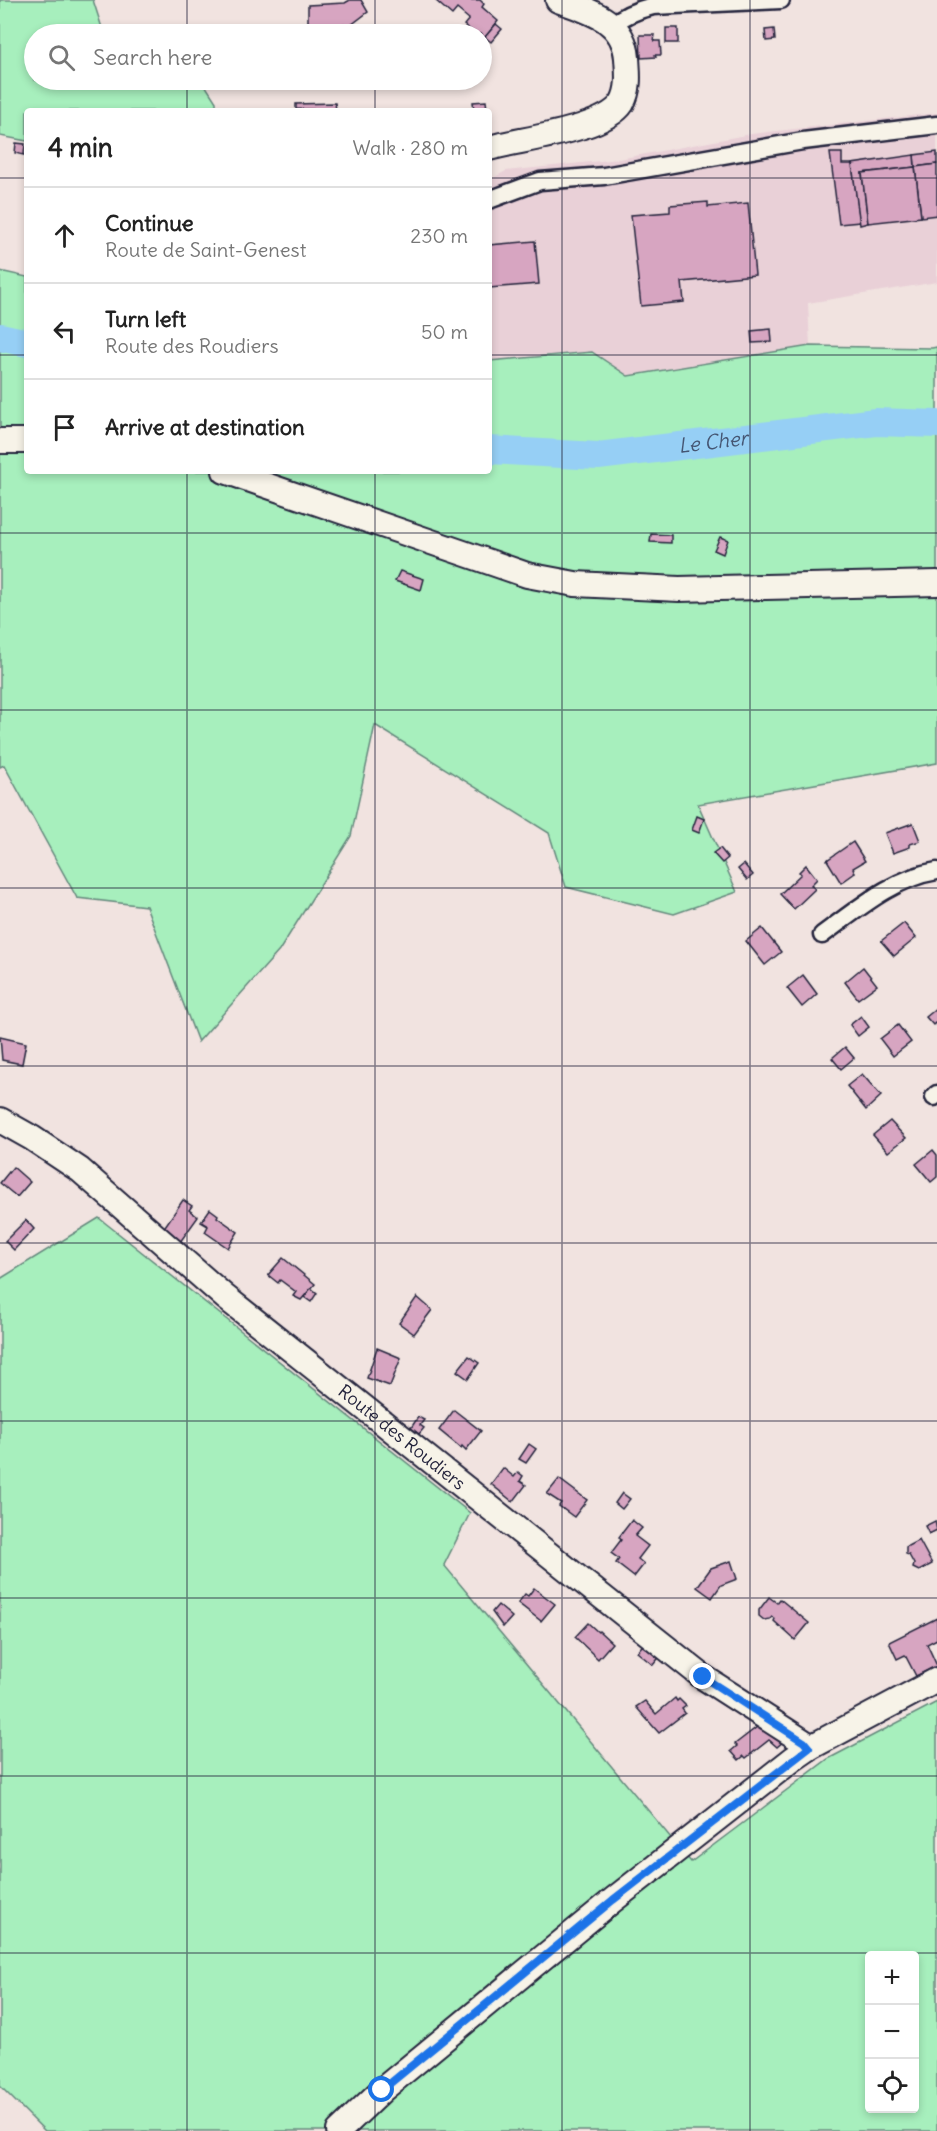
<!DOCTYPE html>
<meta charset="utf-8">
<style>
body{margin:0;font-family:Delius,sans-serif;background:#f2f2f2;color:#222}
.controls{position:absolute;right:18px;bottom:18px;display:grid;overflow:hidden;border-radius:6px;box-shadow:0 3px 9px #0003}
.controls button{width:54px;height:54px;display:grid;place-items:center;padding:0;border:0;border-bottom:2px solid #e0e0e0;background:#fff;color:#222;font:30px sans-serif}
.stop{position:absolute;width:18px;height:18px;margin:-14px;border:4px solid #1a73e8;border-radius:50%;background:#fff}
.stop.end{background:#1a73e8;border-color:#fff;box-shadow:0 2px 6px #0008}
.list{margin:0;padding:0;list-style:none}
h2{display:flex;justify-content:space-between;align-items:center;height:78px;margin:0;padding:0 24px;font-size:26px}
h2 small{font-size:20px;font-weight:400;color:#767676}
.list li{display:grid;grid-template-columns:39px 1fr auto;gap:18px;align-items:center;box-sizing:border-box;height:96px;padding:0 24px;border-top:2px solid #e0e0e0}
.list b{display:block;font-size:22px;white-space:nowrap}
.list p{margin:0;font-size:20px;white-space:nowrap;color:#767676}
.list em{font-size:20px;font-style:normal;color:#767676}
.icon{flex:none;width:33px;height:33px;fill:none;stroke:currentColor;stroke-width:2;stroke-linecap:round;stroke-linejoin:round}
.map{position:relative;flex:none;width:937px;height:2131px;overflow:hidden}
.search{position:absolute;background:#fff;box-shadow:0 3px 9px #0003;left:24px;top:24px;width:468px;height:66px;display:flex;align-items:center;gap:15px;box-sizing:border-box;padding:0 21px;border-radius:33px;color:#767676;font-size:22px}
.panel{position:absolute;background:#fff;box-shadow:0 3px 9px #0003;left:24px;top:108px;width:468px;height:366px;border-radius:6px}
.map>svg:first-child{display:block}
</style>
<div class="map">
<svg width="937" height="2131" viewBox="0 0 937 2131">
<rect width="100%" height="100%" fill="#f1e3e0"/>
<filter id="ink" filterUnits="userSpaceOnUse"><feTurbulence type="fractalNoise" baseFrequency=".0167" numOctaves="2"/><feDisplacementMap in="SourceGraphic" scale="12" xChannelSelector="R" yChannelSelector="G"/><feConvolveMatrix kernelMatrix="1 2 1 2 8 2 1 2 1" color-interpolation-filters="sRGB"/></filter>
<g filter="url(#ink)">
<!-- built -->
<polygon fill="#e9d0d7" points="937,113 937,282 808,303 810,346 628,376 592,352 489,361 489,180 506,171 619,159 751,134"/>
<!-- green -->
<g fill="#a7efbd" stroke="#64887c" stroke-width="1.5" fill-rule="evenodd">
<polygon points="0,0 93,0 104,34 34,34 34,80 202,80 216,102 216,111 27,111 27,141 0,136"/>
<polygon points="0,271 27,277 27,471 489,471 489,361 592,352 628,376 810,346 932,348 937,347 937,763 698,804 737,892 674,914 566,887 549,833 375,725 351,836 279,951 198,1042 146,906 77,898 4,765 0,767"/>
<path d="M 99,1218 L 470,1513 L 444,1565 L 691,1862 L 828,1759 L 937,1702 L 937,2131 L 45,2131 L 0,2086 L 0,1279 ZM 870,1956 L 914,1956 L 914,2108 L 870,2108 Z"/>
</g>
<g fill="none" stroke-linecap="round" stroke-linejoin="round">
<!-- river -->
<g stroke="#96cff5" stroke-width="28">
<polyline points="0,337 27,343"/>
<path id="s1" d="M 489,450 L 598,456 L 876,422 L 937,424"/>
</g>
</g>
<!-- building -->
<g fill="#d7a5c1" stroke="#22223b" stroke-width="1.5">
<polygon points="350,0 361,0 368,12 351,25 308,23 308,5 345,3"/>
<polygon points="435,0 480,0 484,4 482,7 498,21 483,40 482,34 476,34 464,25 469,19 457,9 452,15"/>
<polygon points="496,24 502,29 491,42 485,37"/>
<rect x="666" y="28" width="12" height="15"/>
<polygon points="774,29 775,40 766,41 765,30"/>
<polygon points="640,35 655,35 654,41 660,41 661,55 655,55 656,57 641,58"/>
<polygon points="486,101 487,109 474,110 473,102"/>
<polygon points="335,103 336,110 296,109 296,104"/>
<polygon points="16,143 25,144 24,155 15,153"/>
<polygon points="937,152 937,164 915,167 914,155"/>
<polygon points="830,153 842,153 842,164 852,164 860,222 839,224"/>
<polygon points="914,155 915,167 862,173 868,223 860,225 852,164"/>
<polygon points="937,164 937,215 921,217 915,167"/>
<polygon points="915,167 921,217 868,223 862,173"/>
<polygon points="708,202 708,207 748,203 755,275 682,282 684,302 641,306 631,215 670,212 670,205"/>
<polygon points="535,241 539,284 489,288 489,245"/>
<polygon points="771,329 772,342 752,343 751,331"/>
<polygon points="651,534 671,535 671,543 650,542"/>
<polygon points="720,537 728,540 723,554 714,550"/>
<polygon points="400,571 424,579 421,590 395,581"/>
<polygon points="697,816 704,819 699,833 692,830"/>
<polygon points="913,823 920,841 910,844 910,847 893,853 885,833"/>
<polygon points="853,842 865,861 853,868 855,873 841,883 827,860"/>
<polygon points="720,848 728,858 722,863 713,853"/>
<polygon points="744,864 753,875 747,880 738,869"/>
<polygon points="806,865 817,879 811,885 815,889 794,909 780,894 801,874 799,872"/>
<polygon points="904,923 916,938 894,956 881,941"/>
<polygon points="762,928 781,952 765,965 746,941"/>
<polygon points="863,967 877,985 858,999 845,982"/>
<polygon points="803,975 817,994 802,1007 787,988"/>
<polygon points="937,1008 937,1025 935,1023 933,1025 926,1017"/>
<polygon points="861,1016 869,1027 858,1036 850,1025"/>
<polygon points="898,1025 911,1042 893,1056 880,1039"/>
<polygon points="0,1037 26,1043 22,1064 2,1060"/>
<polygon points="845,1047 854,1058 841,1069 832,1058"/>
<polygon points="862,1074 881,1096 866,1110 847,1086"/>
<polygon points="890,1121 906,1138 888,1152 873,1135"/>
<polygon points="933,1150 937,1155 937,1177 931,1182 916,1164"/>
<polygon points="13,1167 30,1182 17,1197 0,1183"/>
<polygon points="183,1200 192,1206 189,1210 198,1217 180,1242 163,1229"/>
<polygon points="210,1209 218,1215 217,1217 238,1232 228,1248 205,1232 208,1226 201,1222"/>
<polygon points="26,1220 34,1229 14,1250 5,1241"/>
<polygon points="283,1258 315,1284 301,1300 293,1296 296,1292 280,1280 278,1283 268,1275"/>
<polygon points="311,1288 317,1293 311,1302 304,1297"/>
<polygon points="417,1297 432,1310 414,1334 399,1323"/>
<polygon points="377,1348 401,1358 390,1386 367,1378"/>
<polygon points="469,1356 479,1363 468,1379 457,1371"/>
<polygon points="454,1410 481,1431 466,1450 462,1446 461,1448 439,1430"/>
<polygon points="418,1417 424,1420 420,1425 424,1428 419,1434 411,1428"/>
<polygon points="529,1444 536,1449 526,1463 519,1459"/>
<polygon points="503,1468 514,1477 518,1472 523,1476 520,1481 526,1485 513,1502 491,1484"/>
<polygon points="559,1479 587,1500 574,1517 559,1506 561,1503 547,1494"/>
<polygon points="622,1493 630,1499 622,1509 615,1503"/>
<polygon points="632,1520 642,1528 635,1536 648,1546 638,1559 644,1564 634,1577 616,1563 619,1559 611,1553 621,1540 619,1537"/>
<polygon points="935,1521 937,1530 929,1534 925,1526"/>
<polygon points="919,1540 932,1564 919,1571 913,1568 914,1564 909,1555 906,1554 906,1547"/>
<polygon points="731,1561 737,1579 721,1585 712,1598 697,1587 711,1568"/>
<polygon points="534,1588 555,1604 541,1621 518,1603 525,1594 528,1596"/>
<polygon points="769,1597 777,1603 780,1599 809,1623 795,1640 774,1621 775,1619 772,1617 770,1619 764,1620 759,1616 759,1610"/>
<polygon points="498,1605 512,1617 503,1627 492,1612"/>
<polygon points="937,1618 937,1639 927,1644 937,1666 916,1676 905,1655 897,1659 889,1642"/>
<polygon points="588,1623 598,1632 599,1631 612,1643 598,1659 575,1637"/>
<polygon points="646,1641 662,1654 653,1665 637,1652"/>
<polygon points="675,1698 677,1701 679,1699 686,1706 682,1709 685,1713 659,1733 636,1707 645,1701 656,1714"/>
<polygon points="761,1724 785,1740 777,1747 769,1740 746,1758 744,1756 739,1760 731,1751 737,1746 735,1744"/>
</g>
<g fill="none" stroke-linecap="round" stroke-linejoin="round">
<defs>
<g id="street">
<path d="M 612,25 C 624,15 637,10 653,6 L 781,0"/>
<polyline points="489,200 540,181 604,176 803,141 937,125"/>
<path d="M 822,935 C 858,909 893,878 937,871"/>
<polyline points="934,1097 937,1094"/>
</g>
<g id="secondary">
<path d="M 489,148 C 521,139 605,130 622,103 C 630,89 628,73 627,58 C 624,19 588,11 558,0"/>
<polyline points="0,441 27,441"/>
<polyline points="225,471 527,575 575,584 679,589 937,583"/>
<path id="s2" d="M 0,1120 L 32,1138 L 80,1170 L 225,1297 L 703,1677 L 804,1742 L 809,1748"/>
<polyline points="339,2131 382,2090 613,1900 793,1759 809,1748 937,1680"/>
</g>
</defs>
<!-- street casing -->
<use href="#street" stroke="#22223b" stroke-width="21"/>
<!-- secondary casing -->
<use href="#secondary" stroke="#22223b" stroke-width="28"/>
<!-- street -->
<use href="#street" stroke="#f7f3e8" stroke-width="16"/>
<!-- secondary -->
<use href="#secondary" stroke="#f7f3e8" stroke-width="24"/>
</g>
</g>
<g fill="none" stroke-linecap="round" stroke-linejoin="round" filter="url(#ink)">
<!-- route -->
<polyline stroke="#1a73e8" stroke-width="8" points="382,2090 613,1900 809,1748 804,1742 703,1677"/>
</g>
<!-- grid -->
<path fill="none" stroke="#22223b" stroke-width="1.5" stroke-opacity="0.55" d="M 187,0 L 187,34M 375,0 L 375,34M 562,0 L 562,2131M 750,0 L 750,2131M 187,80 L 187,111M 375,80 L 375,111M 0,178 L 27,178M 489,178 L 937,178M 0,355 L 27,355M 489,355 L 937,355M 187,471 L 187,2131M 375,471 L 375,2131M 0,533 L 937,533M 0,710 L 937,710M 0,888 L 937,888M 0,1066 L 937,1066M 0,1243 L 937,1243M 0,1421 L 937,1421M 0,1598 L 937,1598M 0,1776 L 937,1776M 0,1953 L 937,1953"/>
<g text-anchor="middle" stroke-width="5" stroke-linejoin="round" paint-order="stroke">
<!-- street labels -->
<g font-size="18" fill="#22223b" stroke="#f7f3e8">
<text dy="6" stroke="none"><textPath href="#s2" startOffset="513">Route des Roudiers</textPath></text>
</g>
<!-- water labels -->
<g font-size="20" font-style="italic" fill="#455673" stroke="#f7f3e8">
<text dy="7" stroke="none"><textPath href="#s1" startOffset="225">Le Cher</textPath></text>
</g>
</g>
</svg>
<div class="controls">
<button>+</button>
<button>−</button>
<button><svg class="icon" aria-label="locate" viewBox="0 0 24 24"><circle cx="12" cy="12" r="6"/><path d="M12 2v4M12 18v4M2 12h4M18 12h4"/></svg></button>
</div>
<div class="stop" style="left:382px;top:2090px"></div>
<div class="stop end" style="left:703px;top:1677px"></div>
<div class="search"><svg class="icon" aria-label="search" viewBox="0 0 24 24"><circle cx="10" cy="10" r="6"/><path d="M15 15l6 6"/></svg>Search here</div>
<section class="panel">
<h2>4 min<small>Walk · 280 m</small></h2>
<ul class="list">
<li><svg class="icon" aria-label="ahead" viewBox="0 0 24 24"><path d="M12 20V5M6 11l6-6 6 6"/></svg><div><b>Continue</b><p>Route de Saint-Genest</p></div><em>230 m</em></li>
<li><svg class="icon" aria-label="left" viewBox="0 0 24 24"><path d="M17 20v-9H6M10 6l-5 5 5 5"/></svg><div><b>Turn left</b><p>Route des Roudiers</p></div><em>50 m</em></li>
<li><svg class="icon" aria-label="arrive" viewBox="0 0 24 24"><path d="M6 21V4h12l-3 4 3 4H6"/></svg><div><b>Arrive at destination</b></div></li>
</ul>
</section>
</div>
